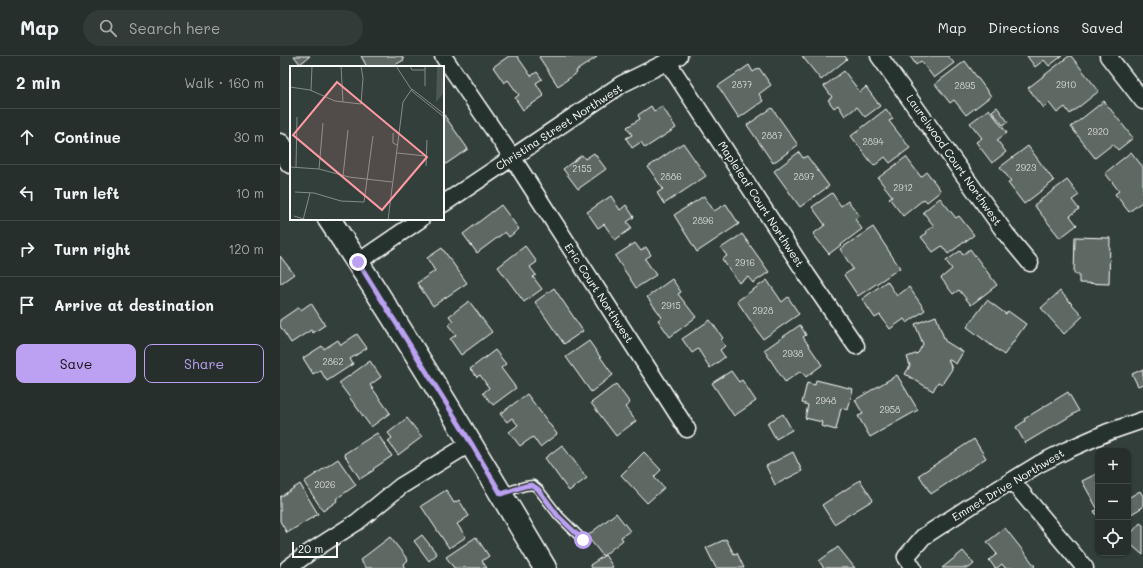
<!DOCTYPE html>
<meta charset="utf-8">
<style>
body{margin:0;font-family:Mali,sans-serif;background:#323b38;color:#f1f3f6}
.controls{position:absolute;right:12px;bottom:12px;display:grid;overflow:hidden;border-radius:8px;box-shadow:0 1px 3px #0004}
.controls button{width:36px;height:36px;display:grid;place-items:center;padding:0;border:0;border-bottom:1px solid #424a48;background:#262f2c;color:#f1f3f6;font:20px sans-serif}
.scale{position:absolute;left:12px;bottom:10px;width:46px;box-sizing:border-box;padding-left:4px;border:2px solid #fff;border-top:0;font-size:11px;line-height:14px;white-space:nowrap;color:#fff;-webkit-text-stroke:3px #26332d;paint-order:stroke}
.stop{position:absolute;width:12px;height:12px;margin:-9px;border:3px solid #bca0f2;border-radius:50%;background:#fff}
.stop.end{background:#bca0f2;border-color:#fff;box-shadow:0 1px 4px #0008}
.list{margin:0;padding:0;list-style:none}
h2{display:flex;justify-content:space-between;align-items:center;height:52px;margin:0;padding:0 16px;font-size:17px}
h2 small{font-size:13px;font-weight:400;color:#a4a9a9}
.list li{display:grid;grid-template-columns:26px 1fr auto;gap:12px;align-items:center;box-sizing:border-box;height:56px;padding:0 16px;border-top:1px solid #424a48}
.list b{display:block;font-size:15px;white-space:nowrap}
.list em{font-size:13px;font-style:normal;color:#a4a9a9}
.actions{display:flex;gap:8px;padding:12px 16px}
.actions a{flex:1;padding:9px 0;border:1px solid #bca0f2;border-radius:8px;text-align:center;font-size:14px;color:#bca0f2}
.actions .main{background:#bca0f2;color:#111}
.icon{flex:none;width:22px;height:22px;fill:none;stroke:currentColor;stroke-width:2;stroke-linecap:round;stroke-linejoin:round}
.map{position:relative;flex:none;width:863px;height:512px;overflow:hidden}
header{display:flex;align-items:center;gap:24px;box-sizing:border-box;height:56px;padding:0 20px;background:#262f2c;border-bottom:1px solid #424a48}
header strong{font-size:19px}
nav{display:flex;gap:22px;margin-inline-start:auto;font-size:14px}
.search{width:280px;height:36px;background:#323b38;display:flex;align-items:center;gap:10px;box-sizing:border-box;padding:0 14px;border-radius:22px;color:#a4a9a9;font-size:15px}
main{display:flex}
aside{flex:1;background:#262f2c}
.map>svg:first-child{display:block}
</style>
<header>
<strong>Map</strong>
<div class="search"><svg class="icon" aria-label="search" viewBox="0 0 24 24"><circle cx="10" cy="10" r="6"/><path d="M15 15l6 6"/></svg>Search here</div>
<nav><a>Map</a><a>Directions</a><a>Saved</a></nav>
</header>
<main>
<aside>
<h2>2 min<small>Walk · 160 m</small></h2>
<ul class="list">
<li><svg class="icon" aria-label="ahead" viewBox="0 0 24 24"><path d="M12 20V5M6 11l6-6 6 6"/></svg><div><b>Continue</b></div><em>30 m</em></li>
<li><svg class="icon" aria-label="left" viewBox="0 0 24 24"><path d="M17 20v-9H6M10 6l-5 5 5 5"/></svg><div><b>Turn left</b></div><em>10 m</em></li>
<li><svg class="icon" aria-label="right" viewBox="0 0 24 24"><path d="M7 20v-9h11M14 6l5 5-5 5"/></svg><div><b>Turn right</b></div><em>120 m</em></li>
<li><svg class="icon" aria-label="arrive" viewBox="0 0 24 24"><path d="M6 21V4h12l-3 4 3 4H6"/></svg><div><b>Arrive at destination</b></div></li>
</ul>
<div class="actions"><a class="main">Save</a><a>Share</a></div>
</aside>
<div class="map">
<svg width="863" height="512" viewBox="0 0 863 512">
<rect width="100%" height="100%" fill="#333f3a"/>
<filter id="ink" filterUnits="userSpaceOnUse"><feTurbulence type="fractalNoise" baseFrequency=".025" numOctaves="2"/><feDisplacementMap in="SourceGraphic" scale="8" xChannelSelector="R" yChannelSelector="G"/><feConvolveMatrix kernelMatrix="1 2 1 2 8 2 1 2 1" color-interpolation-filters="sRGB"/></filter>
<g filter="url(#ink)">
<!-- building -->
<g fill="#5f6964" stroke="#fff">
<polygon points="14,0 30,0 20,8"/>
<polygon points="81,0 122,0 124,4 111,11 87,11"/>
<polygon points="229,0 237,0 251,20 257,16 262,23 256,27 264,40 243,54 235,42 239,39 228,24 224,27 213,11"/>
<polygon points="261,0 316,0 317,1 296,15 297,17 278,30 259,1"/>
<polygon points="522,0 565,0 567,3 541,24"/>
<polygon points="630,0 668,0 674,7 654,22 641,5 636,9"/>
<polygon points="747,0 782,0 769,10 764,4 755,11"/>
<polygon points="789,0 791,0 819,35 790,58 785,51 777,57 769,47 764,52 748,32"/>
<polygon points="685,5 711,40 686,59 674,44 670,47 655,28"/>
<polygon points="469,9 473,16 479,12 491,29 479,38 483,45 459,62 438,30"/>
<polygon points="564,15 580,36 586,31 600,50 585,61 577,51 565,60 558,49 554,52 548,44 552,41 544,30"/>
<polygon points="824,45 853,82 838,94 833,88 815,102 791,71"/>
<polygon points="371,50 374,55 382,50 396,72 365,92 361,86 352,92 346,82 352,79 347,71 360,63 358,59"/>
<polygon points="717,51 728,66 723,69 712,55"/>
<polygon points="492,52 518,89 493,107 467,69"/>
<polygon points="606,53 613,63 609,65 630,92 610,107 605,101 594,110 571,80"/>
<polygon points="709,53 727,77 717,84 726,96 712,107 696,86 702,82 690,67"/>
<polygon points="164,59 188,93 163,110 163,60"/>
<polygon points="403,87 426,120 384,148 377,137 383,133 368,111"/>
<polygon points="748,90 774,125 744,148 728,127 731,125 720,111"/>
<polygon points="519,96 523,102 527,100 549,130 520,151 494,115"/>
<polygon points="851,96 863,111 863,145 849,156 835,138 839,135 825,117"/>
<polygon points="314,97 326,113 298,133 283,113 302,99 305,103"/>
<polygon points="626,101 641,121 647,116 661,135 647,146 644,143 623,160 609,142 612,140 598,122"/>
<polygon points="787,124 799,139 792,144 799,153 790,160 797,169 780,182 754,149"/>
<polygon points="552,137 561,150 568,145 580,160 575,163 582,173 549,198 533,178 545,169 532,151"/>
<polygon points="331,140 340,154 346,149 354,161 347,166 352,172 335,184 324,168 318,172 307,156"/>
<polygon points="424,140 434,155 446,148 459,168 417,196 394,159"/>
<polygon points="660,142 676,162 679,160 694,179 668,198 662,190 653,196 641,181 647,177 646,175 654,170 643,156"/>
<polygon points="221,149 239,173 229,181 225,176 197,197 183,178"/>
<polygon points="593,171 620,212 578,240 564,219 573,213 560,193"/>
<polygon points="462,178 489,216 473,227 468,221 459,227 442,203 447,200 441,192"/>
<polygon points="795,181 830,182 829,228 799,227 799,218 794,218"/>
<polygon points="355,187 361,195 366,191 371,199 365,203 376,219 356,232 335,200"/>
<polygon points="245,190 257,206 250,211 256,219 253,221 262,233 244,246 218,211"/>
<polygon points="162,192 187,227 153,250 137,227 155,215 147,202"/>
<polygon points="690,193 717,229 691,249 679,234 673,238 661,222 672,213 666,205 680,195 683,199"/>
<polygon points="0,200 14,218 0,228"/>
<polygon points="392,223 401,236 398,238 416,261 390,281 378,264 382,261 367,241"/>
<polygon points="487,224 502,246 508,241 519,258 483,283 457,245"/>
<polygon points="607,225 617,240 629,231 645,254 627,267 624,263 610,273 600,259 595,262 582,243"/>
<polygon points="274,232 303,275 284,288 255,246"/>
<polygon points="780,235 803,260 784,278 761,252"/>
<polygon points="707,244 726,258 728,255 746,268 724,299 687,271"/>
<polygon points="189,245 212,276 181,299 170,283 176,279 168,269 173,265 169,260"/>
<polygon points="31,247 45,269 33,277 31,274 11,287 0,270 0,264 19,251 21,254"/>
<polygon points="656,260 665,285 683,296 676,308 668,303 672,313 662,328 658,326 653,335 625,318 630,310 627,301 638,297 643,288 635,268"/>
<polygon points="430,264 443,282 441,284 445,290 440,294 445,301 430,312 418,293 412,297 402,283"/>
<polygon points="520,269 526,279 523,281 542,309 526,321 521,315 505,326 484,294"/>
<polygon points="77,278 87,292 70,303 73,308 47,325 40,314 33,318 23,302 42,290 44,293 58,284 61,289"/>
<polygon points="309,285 333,319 311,336 286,301"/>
<polygon points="215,294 226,308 221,312 236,332 213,349 203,337 209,332 200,319 197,321 190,313"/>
<polygon points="90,305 101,321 90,329 110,357 91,371 59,327"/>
<polygon points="863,313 863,329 863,328 858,330 852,318"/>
<polygon points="451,315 459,326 462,324 476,345 454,360 432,327"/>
<polygon points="617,319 638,354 590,381 578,360 583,358 575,344"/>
<polygon points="536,324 573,333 568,354 561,352 556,374 541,370 542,366 525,362 528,349 522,347 527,327 535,329"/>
<polygon points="336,328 350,347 345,351 356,365 336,380 311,347"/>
<polygon points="788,336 799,355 745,387 736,371 745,365 744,363"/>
<polygon points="247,338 277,378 260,391 253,381 240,390 229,376 238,369 232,362 227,366 220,358"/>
<polygon points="503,358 512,374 496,383 487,367"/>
<polygon points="127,362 142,381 118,399 108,385 112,382 108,377"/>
<polygon points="97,377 112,400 93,413 94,414 80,423 64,398"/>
<polygon points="694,383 706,402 651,438 639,419"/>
<polygon points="282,389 307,422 289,435 265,402"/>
<polygon points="364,396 381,414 374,421 384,432 367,447 341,419"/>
<polygon points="513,396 522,415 495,429 486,410"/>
<polygon points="58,403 76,429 56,443 57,445 43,455 24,426"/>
<polygon points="818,417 818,462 814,455 818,454 802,425"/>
<polygon points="580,424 593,444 554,468 542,449"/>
<polygon points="20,428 38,458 7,477 0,465 0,441"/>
<polygon points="166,434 174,447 179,444 189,460 177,468 186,481 169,492 141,450"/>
<polygon points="860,435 863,440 863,451 848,460 848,442"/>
<polygon points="336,457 350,475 341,481 343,484 323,500 307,480"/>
<polygon points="860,467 863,469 863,499 848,486 848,481"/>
<polygon points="725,472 755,510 752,512 725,512 722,508 717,512 715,512 709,504 717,498 707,486"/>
<polygon points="142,479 157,498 149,505 134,485"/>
<polygon points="110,481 128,504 123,509 125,512 86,512 80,504"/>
<polygon points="196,481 209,500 202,505 207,512 174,512 166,501"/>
<polygon points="446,483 454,498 457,497 464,512 436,512 426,492"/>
<polygon points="558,491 575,512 544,512 539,505"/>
<polygon points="683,495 694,508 689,512 662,512"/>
<polygon points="325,499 333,511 331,512 312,512 310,509"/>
</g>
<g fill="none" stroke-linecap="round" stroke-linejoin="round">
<defs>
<polyline id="lane" points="222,437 245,430 253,429 258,433 279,460 303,484"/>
<g id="street">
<polyline points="163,0 232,101 407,373"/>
<polyline points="599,0 726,178 750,207"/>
<polyline points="828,0 863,45"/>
<polyline points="387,5 527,219 576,290"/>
<polyline points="163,148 342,28 399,0"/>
<polyline points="78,206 141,163"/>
<polyline points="732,425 805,512"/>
<polyline points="8,512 30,496 77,466 121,430 191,387"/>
<polyline points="633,512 626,501 643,481 692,449 759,408 787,394 828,376 863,364"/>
</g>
<g id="secondary">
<polyline points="0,89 11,106"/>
<path d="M 49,163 C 125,277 195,394 265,512"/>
</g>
</defs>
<!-- lane casing -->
<use href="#lane" stroke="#fff" stroke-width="11"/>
<!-- street casing -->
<use href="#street" stroke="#fff" stroke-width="19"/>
<!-- secondary casing -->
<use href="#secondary" stroke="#fff" stroke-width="25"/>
<!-- lane -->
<use href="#lane" stroke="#26332d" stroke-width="8"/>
<!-- street -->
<use href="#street" stroke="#26332d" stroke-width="16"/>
<!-- secondary -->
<use href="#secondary" stroke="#26332d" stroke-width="22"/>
</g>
</g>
<g fill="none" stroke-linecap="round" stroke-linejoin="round" filter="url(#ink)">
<!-- route -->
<polyline stroke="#bca0f2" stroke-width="5" points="78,206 191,387 221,438 245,430 252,429 258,433 278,460 303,484"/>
</g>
<g text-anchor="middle" stroke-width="4" stroke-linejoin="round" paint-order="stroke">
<!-- number labels -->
<g font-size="9" fill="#d7dad8">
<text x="462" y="32">2877</text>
<text x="786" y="32">2910</text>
<text x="685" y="33">2895</text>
<text x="818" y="79">2920</text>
<text x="492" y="83">2887</text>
<text x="593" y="89">2894</text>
<text x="746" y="115">2923</text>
<text x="302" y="116">2155</text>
<text x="391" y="124">2886</text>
<text x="524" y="124">2897</text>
<text x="623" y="135">2912</text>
<text x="423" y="168">2896</text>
<text x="465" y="210">2916</text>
<text x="391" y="253">2915</text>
<text x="483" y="258">2928</text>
<text x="513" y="301">2938</text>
<text x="53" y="309">2862</text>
<text x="546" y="348">2948</text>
<text x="610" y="357">2958</text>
<text x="45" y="432">2026</text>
</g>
<!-- street labels -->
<g font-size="11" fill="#fff" stroke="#26332d">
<text transform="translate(279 71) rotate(-33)" y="4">Christina Street Northwest</text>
<text transform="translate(674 104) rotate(55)" y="4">Laurelwood Court Northwest</text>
<text transform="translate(481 148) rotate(57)" y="4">Mapleleaf Court Northwest</text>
<text transform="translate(319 237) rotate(57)" y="4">Eric Court Northwest</text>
<text transform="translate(728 429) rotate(-31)" y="4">Emmet Drive Northwest</text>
</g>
</g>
<!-- overview -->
<g transform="translate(10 10)">
<rect width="154" height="154" fill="#333f3a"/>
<path d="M 154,0 L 154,27 L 146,36 L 147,1 Z" fill="#4d5853"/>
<path fill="none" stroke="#858c89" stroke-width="1" d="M 51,0 L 53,36M 106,0 L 123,26 L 154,51M 120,0 L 122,4 L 135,4M 135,20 L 135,0M 0,21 L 20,24 L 45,35 L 71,38 L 73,12 L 71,0M 122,23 L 154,48M 21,25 L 22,0M 103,67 L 103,77 L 107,79M 107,87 L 136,90M 136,100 L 137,74M 0,101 L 29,103 L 59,111 L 102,116M 6,101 L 7,51M 29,103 L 33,57M 53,110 L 58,64M 5,126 L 24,127 L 51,135 L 74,136 L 83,70M 4,150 L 17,154M 13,154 L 20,127M 98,154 L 113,36 L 122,23"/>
<path fill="#ff9aa2" fill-opacity="0.15" stroke="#ff9aa2" stroke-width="2" d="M 47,16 L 137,91 L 92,144 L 3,69 Z"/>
<rect width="154" height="154" fill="none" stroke="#fff" stroke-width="2"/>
</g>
</svg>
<div class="controls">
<button>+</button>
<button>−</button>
<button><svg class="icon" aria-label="locate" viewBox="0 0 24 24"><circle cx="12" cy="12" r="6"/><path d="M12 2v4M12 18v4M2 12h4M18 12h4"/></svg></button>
</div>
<div class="scale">20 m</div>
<div class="stop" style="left:303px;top:484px"></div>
<div class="stop end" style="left:78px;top:206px"></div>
</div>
</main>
